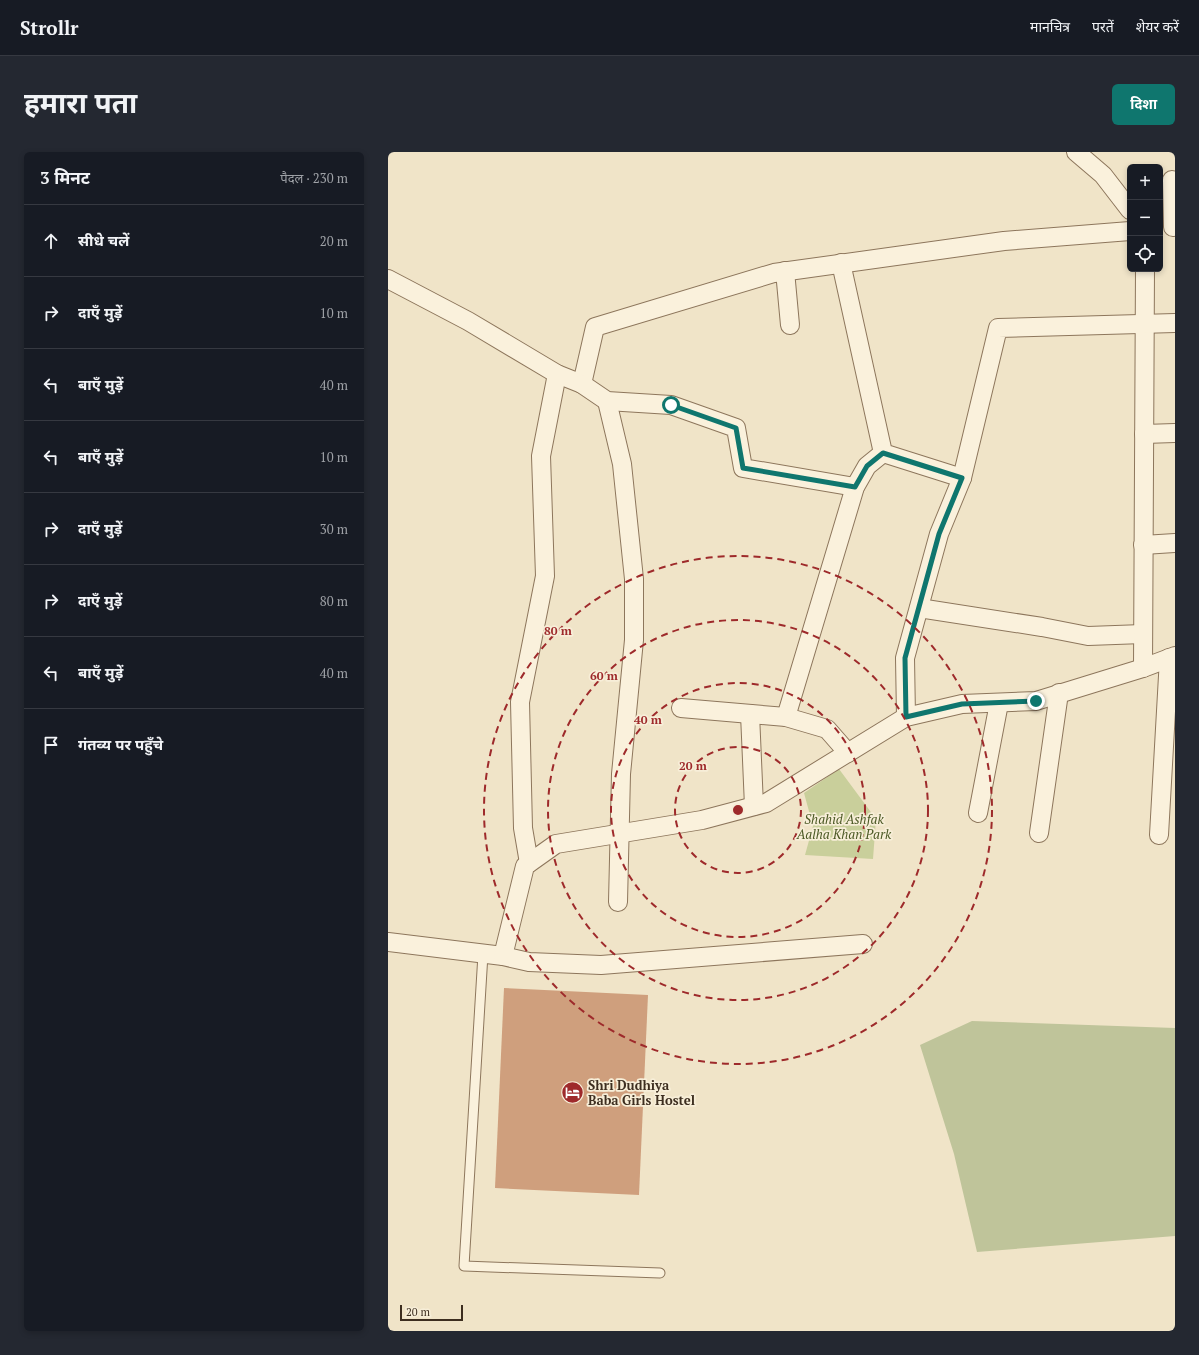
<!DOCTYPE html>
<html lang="hi">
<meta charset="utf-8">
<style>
body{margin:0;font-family:"PT Serif","Noto Sans Devanagari",serif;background:#242831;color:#f1f3f6}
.controls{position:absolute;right:12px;top:12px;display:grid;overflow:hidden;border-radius:6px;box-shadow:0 2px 6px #0003}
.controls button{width:36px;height:36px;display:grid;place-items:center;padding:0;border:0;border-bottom:1px solid #363941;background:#171b24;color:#f1f3f6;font:20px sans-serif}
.scale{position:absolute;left:12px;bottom:10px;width:63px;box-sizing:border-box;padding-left:4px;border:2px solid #3d2e20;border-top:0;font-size:11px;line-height:14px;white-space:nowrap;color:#3d2e20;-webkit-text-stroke:3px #f7eed8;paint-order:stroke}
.stop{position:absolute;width:12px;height:12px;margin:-9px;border:3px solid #0f766e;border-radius:50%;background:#fff}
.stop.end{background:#0f766e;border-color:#fff;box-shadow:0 1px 4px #0008}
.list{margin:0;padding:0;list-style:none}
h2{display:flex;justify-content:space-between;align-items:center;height:52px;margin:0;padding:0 16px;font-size:17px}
h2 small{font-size:13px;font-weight:400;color:#9ea1a6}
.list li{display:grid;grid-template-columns:26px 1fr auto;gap:12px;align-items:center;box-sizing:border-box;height:72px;padding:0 16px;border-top:1px solid #363941}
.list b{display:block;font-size:15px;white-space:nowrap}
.list em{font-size:13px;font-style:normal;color:#9ea1a6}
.icon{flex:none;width:22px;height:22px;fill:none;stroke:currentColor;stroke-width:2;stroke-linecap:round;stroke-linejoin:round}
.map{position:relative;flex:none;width:787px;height:1179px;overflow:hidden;border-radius:6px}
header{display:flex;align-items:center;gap:24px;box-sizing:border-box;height:56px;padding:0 20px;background:#171b24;border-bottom:1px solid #363941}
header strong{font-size:19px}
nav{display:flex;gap:22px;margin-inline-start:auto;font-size:14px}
.intro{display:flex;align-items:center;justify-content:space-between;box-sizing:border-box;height:96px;padding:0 24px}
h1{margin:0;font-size:28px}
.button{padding:10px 18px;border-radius:6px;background:#0f766e;color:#fff;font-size:14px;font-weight:700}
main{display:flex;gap:24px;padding:0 24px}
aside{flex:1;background:#171b24;border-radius:6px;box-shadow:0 2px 6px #0003}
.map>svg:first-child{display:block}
</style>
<header>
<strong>Strollr</strong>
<nav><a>मानचित्र</a><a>परतें</a><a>शेयर करें</a></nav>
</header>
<div class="intro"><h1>हमारा पता</h1><a class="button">दिशा</a></div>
<main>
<aside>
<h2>3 मिनट<small>पैदल · 230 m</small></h2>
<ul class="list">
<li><svg class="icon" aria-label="ahead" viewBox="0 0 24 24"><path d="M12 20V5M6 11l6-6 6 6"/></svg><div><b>सीधे चलें</b></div><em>20 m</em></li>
<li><svg class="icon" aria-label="right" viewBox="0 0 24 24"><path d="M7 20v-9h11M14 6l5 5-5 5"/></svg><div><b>दाएँ मुड़ें</b></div><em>10 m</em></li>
<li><svg class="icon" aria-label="left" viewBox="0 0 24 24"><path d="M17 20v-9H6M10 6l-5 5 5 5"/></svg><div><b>बाएँ मुड़ें</b></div><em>40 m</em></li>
<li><svg class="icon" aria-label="left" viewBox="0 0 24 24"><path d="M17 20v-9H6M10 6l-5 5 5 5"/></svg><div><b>बाएँ मुड़ें</b></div><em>10 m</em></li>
<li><svg class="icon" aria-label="right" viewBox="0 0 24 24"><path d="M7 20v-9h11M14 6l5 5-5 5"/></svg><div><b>दाएँ मुड़ें</b></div><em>30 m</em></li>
<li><svg class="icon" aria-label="right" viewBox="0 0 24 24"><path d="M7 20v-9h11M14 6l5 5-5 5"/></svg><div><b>दाएँ मुड़ें</b></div><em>80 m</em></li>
<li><svg class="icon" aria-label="left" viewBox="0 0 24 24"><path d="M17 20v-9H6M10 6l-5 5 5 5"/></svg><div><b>बाएँ मुड़ें</b></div><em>40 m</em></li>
<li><svg class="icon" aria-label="arrive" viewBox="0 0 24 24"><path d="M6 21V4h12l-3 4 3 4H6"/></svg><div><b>गंतव्य पर पहुँचे</b></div></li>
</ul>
</aside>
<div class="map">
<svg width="787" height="1179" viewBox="0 0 787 1179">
<rect width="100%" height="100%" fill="#f0e4c8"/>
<!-- green -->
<polygon fill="#c9cf9b" points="451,617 488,667 485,707 417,703 425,674 416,641"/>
<!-- cemetery -->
<polygon fill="#bfc49a" points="584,869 787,876 787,1084 589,1100 566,1002 532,893"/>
<!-- building -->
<polygon fill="#cf9f7d" points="116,836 260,843 251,1043 107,1036"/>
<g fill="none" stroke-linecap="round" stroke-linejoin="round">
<defs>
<polyline id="lane" points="95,802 76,1114 272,1121"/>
<g id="street">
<polyline points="688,0 715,23 742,58"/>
<polyline points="784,28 785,75"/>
<polyline points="453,111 495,301 574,326"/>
<polyline points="397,119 402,173"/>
<polyline points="0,127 80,169 169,222 194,232 207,175 386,121 616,89 742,79"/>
<polyline points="194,232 219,249 283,253 348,276 355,316 467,335"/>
<polyline points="219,249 234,312 246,427 246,488 233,622 230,750"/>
<polyline points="756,282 787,281"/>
<polyline points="755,393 787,391"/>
<polyline points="531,456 654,475 700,484 755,482"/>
<polyline points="755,516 757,117"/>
<polyline points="293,556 398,565 439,577 460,601"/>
<polyline points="362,562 366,654"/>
<polyline points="398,565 467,335 479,314 495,301"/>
<polyline points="518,565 517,506 551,382 574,326 610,176 787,171"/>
<polyline points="590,661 611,551"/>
<polyline points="651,681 671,541"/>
<polyline points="771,683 781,506"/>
<polyline points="141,711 135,676 132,550 157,424 153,304 169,222"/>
<polyline points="0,790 115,804 137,714 168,692 314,668 378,651 518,565 574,552 648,549 755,516 787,504"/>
<polyline points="115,804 141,810 213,813 475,792"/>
</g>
</defs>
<!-- lane casing -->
<use href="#lane" stroke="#8d765c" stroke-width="11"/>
<!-- street casing -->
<use href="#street" stroke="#8d765c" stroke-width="20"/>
<!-- lane -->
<use href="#lane" stroke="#faf1dc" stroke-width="9"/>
<!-- street -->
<use href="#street" stroke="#faf1dc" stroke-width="18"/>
</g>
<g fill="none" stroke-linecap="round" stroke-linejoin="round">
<!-- route -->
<polyline stroke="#0f766e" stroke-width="5" points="283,253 348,276 355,316 467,335 479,314 495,301 574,326 551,382 517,506 518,565 574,552 648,549"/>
</g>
<!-- distance rings -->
<g fill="none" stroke="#9e2a2b" stroke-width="2" stroke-dasharray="7 5">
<circle cx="350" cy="658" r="63"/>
<circle cx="350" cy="658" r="127"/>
<circle cx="350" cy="658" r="190"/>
<circle cx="350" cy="658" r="254"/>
</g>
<!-- icons -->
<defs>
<symbol id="hotel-disc" viewBox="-11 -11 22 22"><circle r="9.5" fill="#9e2a2b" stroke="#f7eed8"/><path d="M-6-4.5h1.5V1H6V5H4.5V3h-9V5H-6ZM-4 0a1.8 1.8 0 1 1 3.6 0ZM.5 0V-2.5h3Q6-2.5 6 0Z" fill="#fff"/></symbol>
</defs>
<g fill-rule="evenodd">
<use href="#hotel-disc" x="172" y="928" width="25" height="25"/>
</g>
<g text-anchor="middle" stroke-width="3.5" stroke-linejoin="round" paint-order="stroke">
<!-- park labels -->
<g font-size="13" font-style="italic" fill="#4d5a26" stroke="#f7eed8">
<text x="456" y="672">Shahid Ashfak<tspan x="456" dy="15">Aalha Khan Park</tspan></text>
</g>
<!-- poi labels -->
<g font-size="13" font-weight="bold" fill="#3d2e20" stroke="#f7eed8" text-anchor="start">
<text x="200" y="938">Shri Dudhiya<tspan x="200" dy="15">Baba Girls Hostel</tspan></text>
</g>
</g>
<circle cx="350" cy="658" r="6" fill="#9e2a2b" stroke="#f7eed8" stroke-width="2"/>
<g font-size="12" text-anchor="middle" font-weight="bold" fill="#9e2a2b" stroke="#f7eed8" stroke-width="3.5" stroke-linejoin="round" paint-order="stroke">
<text x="170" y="483">80 m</text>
<text x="216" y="528">60 m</text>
<text x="260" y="572">40 m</text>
<text x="305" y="618">20 m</text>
</g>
</svg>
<div class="controls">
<button>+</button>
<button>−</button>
<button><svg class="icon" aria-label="locate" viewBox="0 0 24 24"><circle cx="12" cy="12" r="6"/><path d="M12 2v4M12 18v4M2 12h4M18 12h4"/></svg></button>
</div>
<div class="scale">20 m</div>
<div class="stop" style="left:283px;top:253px"></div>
<div class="stop end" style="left:648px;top:549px"></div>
</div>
</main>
